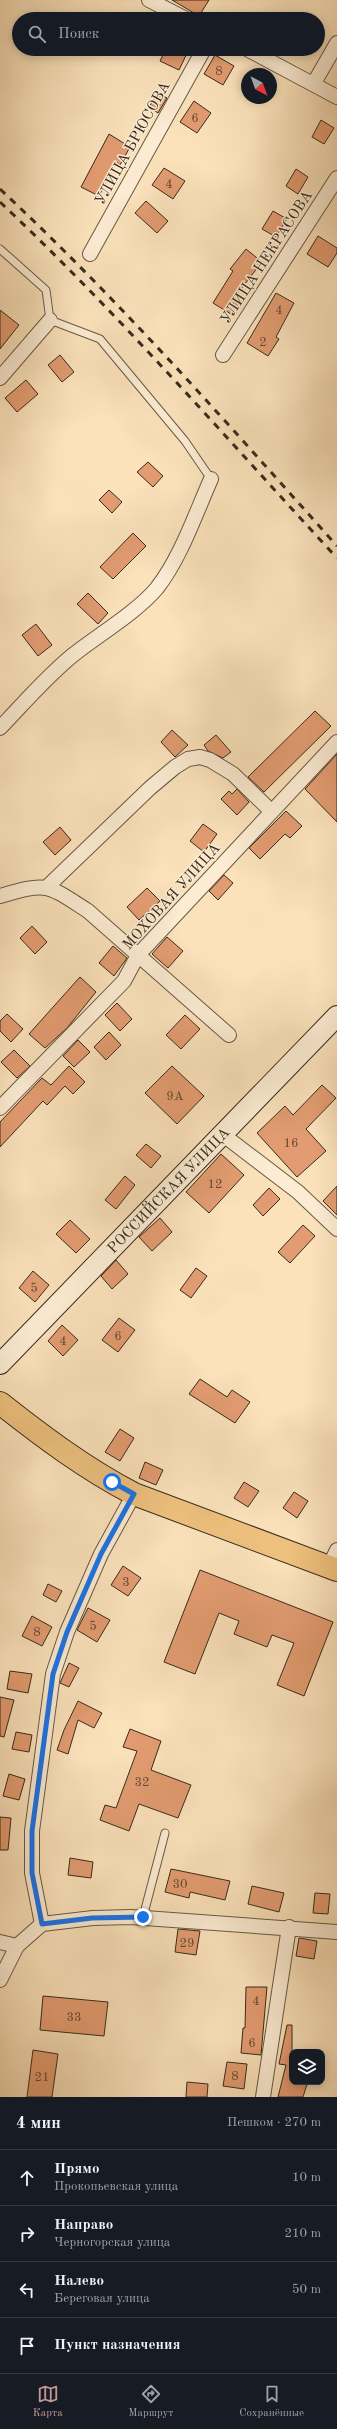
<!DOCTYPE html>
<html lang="ru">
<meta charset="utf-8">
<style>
body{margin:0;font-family:"Old Standard TT",serif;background:#20242c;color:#f1f3f6}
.controls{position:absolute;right:12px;bottom:12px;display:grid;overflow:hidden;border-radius:8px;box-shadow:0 2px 10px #0003}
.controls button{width:36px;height:36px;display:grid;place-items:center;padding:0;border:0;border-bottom:1px solid #363941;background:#171b24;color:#f1f3f6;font:20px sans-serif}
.compass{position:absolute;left:241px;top:68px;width:36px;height:36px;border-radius:50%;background:#171b24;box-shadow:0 2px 10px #0003;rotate:139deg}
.stop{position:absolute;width:12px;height:12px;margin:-9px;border:3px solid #1a73e8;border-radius:50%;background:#fff}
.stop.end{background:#1a73e8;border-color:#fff;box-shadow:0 1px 4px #0008}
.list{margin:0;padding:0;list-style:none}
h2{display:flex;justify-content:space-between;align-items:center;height:52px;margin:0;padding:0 16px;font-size:17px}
h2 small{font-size:13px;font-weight:400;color:#9ea1a6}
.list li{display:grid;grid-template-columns:26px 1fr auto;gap:12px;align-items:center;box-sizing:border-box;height:56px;padding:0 16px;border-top:1px solid #363941}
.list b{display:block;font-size:15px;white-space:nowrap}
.list p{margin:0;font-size:13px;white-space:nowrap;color:#9ea1a6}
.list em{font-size:13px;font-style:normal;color:#9ea1a6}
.icon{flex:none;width:22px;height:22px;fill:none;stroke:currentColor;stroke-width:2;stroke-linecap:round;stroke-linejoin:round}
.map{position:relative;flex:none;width:337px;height:2097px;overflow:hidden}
.search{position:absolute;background:#171b24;box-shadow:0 2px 10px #0003;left:12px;right:12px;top:12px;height:44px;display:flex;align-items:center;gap:10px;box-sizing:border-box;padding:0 14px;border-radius:22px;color:#9ea1a6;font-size:15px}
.sheet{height:276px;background:#171b24}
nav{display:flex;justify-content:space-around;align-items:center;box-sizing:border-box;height:56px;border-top:1px solid #363941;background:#171b24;font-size:11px;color:#9ea1a6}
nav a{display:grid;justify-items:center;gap:2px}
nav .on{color:#c59692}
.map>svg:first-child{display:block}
</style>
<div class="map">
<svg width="337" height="2097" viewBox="0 0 337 2097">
<rect width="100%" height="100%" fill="#fbe2bb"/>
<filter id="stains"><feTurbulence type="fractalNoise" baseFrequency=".005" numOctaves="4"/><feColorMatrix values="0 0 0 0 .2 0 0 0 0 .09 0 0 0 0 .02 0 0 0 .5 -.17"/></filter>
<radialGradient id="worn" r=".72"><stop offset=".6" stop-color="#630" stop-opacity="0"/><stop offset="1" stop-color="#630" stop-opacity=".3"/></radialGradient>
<!-- building -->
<g fill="#e39c71" stroke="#372b1e">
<polygon points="172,0 209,0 199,16"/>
<polygon points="166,49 189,49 179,70 160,61"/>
<polygon points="215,55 234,66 223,85 204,74"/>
<polygon points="158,93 167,98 158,113 149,107"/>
<polygon points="194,101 211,113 197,133 180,122"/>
<polygon points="321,120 334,128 324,144 312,137"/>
<polygon points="109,134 130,147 120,165 116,162 99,196 81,187"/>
<polygon points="164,168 185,181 173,199 152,185"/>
<polygon points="296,169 308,177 298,194 286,186"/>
<polygon points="146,201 168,221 157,233 135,213"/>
<polygon points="273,211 287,219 276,237 262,229"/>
<polygon points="318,236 337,248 337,253 328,267 307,254"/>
<polygon points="246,249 262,262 237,294 245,299 234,316 213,303 233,271 230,269"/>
<polygon points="276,293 294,303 276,337 279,339 268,356 247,343"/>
<polygon points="0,310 19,325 0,349"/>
<polygon points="60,355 74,372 62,382 48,365"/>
<polygon points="26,380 38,394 17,412 5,398"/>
<polygon points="148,462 163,476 153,487 137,472"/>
<polygon points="109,490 122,502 112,513 99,500"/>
<polygon points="133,533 146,546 113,579 100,567"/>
<polygon points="88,593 108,613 98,624 77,604"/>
<polygon points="36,624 52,645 38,656 22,635"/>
<polygon points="315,711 331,726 264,792 248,777"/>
<polygon points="172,730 188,745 175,757 161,742"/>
<polygon points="216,735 231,752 223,758 208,751 204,745"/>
<polygon points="337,754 337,822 305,789"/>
<polygon points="237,789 249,802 237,815 221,799 229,791 232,794"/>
<polygon points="286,811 302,826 290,838 285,834 260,859 249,848"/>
<polygon points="203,824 217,834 204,852 190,841"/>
<polygon points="60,827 71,840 55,855 43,842"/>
<polygon points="224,875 233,883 218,900 209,891"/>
<polygon points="147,888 160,901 139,920 127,907"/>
<polygon points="32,926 47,942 35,954 20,938"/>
<polygon points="167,937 183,951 168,968 152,954"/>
<polygon points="113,946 127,958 114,976 99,963"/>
<polygon points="80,977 96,992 67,1028 45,1048 29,1034"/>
<polygon points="117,1003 132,1019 120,1031 105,1015"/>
<polygon points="7,1014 23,1029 11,1042 0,1031 0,1021"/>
<polygon points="185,1015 200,1029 181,1049 166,1035"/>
<polygon points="109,1032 121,1045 106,1060 94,1047"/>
<polygon points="78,1040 90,1052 74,1067 63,1056"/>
<polygon points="14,1050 30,1066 17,1078 1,1062"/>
<polygon points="69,1066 85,1082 73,1094 65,1086 47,1105 43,1101 0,1147 0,1122 42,1078 51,1085"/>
<polygon points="172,1066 204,1096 177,1124 145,1093"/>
<polygon points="322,1085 336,1098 306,1129 326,1151 297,1177 257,1133 285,1106 293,1115"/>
<polygon points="146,1144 161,1156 151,1168 136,1155"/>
<polygon points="221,1154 244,1175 209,1213 186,1192"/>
<polygon points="125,1176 135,1185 116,1209 105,1200"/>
<polygon points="337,1186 337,1215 323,1201"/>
<polygon points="269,1188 280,1199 263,1216 253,1205"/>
<polygon points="160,1218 172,1232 152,1251 139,1237"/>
<polygon points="70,1220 90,1239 76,1253 56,1234"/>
<polygon points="303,1225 315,1236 290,1263 278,1252"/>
<polygon points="116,1260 128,1274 112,1289 101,1276"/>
<polygon points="196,1268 207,1276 191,1298 180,1290"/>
<polygon points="33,1271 49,1285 35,1302 19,1288"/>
<polygon points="119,1318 135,1330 118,1352 102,1340"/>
<polygon points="62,1325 78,1340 63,1356 48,1341"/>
<polygon points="200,1379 227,1397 232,1390 250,1402 235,1423 189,1394"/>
<polygon points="120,1429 134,1438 120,1461 105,1452"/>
<polygon points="145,1462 163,1470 156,1485 139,1478"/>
<polygon points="244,1482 259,1491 248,1507 234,1498"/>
<polygon points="294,1492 308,1501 297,1518 283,1508"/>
<polygon points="123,1566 141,1578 128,1596 111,1585"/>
<polygon points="200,1570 333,1622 304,1696 277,1685 294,1643 272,1635 267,1647 234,1634 239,1621 219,1613 195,1674 164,1662"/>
<polygon points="48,1584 62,1591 56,1602 43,1595"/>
<polygon points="88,1608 110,1620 97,1642 77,1630"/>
<polygon points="32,1616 52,1627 42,1646 22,1636"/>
<polygon points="69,1663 79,1668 69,1687 60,1683"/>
<polygon points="10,1671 32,1674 28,1693 7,1689"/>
<polygon points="0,1697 14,1700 4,1737 0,1736"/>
<polygon points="78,1701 102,1713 94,1728 78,1720 68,1754 57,1750 64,1730"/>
<polygon points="130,1729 161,1741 151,1770 191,1785 178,1818 139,1804 129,1831 100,1820 105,1805 116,1808 137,1751 123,1747"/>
<polygon points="16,1732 32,1735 29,1752 12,1749"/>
<polygon points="9,1774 25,1779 19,1800 3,1796"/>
<polygon points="0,1817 11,1818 8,1850 0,1850"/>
<polygon points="70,1858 93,1862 91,1878 68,1875"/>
<polygon points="171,1869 230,1881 225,1900 190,1892 189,1898 165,1892"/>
<polygon points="252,1886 284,1893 279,1912 248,1904"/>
<polygon points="315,1893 330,1894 328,1914 313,1913"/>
<polygon points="178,1929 200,1931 196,1955 175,1952"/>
<polygon points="299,1938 317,1941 314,1959 296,1956"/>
<polygon points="246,1987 267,1987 261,2055 241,2053 243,2028 245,2028"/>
<polygon points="43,1996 108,2002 104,2036 40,2030"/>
<polygon points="287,2025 292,2025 292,2082 307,2084 303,2097 278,2097 286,2065 279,2064"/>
<polygon points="33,2050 58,2054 52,2097 27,2097"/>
<polygon points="227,2062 247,2064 244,2089 223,2086"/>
<polygon points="187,2082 208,2084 207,2097 186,2097"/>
</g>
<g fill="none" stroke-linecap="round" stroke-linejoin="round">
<defs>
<g id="service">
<polyline points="0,249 46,290 50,320 100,339 185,441 211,479"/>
<polyline points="143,1917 165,1833"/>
</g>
<g id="minor">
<polyline points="149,0 186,19"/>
<polyline points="247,49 337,97"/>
<polyline points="314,83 337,43"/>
<polyline points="90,254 204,49"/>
<polyline points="223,355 337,178"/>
<polyline points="0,378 50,320"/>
<path d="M 0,728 C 24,703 46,677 73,655 C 98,635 137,612 157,588 C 181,557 195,515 211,479"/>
<polyline points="47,887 150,788 175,767 188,759 200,757 210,760 233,774 271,811"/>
<path d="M 0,896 C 48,882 46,884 88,911 L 229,1035"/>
<polyline points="0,1108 124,981 138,955 337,742"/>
<polyline points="222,1134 298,1192 337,1229"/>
<polyline points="329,1567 337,1550"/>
<polyline points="42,1924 32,1873 32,1831 53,1674 67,1632 101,1554 134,1494"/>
<polyline points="0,1942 17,1946 42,1924 93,1918 131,1917 337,1932"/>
<polyline points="0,1980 17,1946"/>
<polyline points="263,2097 289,1927"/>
</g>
<g id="secondary">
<path id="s1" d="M 0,1364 L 337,1016"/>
</g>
<path id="primary" d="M 0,1403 C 43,1437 86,1469 134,1494 L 337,1570"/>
</defs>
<!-- service casing -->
<use href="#service" stroke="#685945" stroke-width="9"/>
<!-- minor casing -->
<use href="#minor" stroke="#685945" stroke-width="16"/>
<!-- secondary casing -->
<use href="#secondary" stroke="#372b1e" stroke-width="22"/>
<!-- primary casing -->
<use href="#primary" stroke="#372b1e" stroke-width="24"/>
<!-- service -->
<use href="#service" stroke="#fcecd3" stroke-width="7"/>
<!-- minor -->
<use href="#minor" stroke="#fcecd3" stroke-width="14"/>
<!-- secondary -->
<use href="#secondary" stroke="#fcecd3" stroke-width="20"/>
<!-- primary -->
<use href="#primary" stroke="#eec17e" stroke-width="22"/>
<!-- rail -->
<g stroke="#372b1e" stroke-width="3" stroke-dasharray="7 7" stroke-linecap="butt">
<path d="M 0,189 C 120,301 228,424 337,546"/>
<path d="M 0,202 C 119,314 226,438 337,558"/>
</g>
</g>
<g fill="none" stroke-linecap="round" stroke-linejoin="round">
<!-- route -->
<polyline stroke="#1a73e8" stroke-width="5" points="112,1482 134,1494 101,1554 67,1632 53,1674 32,1831 32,1873 42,1924 92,1918 143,1917"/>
</g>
<g text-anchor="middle" stroke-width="3" stroke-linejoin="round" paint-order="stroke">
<!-- number labels -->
<g font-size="13" fill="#624733">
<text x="219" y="75">8</text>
<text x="195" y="122">6</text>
<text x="169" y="188">4</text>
<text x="279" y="314">4</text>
<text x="263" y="346">2</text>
<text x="175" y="1100">9А</text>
<text x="291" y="1147">16</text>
<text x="215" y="1188">12</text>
<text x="34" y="1292">5</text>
<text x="118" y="1340">6</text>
<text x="63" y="1345">4</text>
<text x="126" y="1586">3</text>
<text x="93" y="1630">5</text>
<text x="37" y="1636">8</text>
<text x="142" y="1786">32</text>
<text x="180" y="1888">30</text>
<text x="187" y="1947">29</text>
<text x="256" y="2005">4</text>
<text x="74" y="2021">33</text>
<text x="252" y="2047">6</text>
<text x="235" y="2080">8</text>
<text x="42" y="2081">21</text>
</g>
<!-- street labels -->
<g font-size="15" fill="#372b1e" stroke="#fcecd3">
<text transform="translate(132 143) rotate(-61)" y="5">УЛИЦА БРЮСОВА</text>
<text transform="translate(266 257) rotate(-57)" y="5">УЛИЦА НЕКРАСОВА</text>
<text transform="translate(171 896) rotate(-48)" y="5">МОХОВАЯ УЛИЦА</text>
<text dy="5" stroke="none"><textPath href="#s1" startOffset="242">РОССИЙСКАЯ УЛИЦА</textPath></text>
</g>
</g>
<rect width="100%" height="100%" filter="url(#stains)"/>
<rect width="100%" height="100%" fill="url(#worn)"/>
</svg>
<div class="controls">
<button><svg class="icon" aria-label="layers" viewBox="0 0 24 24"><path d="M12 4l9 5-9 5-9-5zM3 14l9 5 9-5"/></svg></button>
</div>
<svg class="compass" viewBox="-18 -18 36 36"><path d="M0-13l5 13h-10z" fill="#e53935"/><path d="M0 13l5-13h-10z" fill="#9ea1a6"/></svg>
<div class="stop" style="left:112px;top:1482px"></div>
<div class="stop end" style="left:143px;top:1917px"></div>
<div class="search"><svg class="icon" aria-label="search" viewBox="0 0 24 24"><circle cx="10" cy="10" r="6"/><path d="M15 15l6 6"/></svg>Поиск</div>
</div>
<section class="sheet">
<h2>4 мин<small>Пешком · 270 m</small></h2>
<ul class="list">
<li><svg class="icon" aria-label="ahead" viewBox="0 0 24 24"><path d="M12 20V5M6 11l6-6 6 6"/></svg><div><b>Прямо</b><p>Прокопьевская улица</p></div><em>10 m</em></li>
<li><svg class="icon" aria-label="right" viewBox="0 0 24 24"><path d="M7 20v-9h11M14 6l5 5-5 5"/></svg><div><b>Направо</b><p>Черногорская улица</p></div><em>210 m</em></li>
<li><svg class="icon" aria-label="left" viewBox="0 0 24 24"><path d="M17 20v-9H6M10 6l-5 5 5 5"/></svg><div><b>Налево</b><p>Береговая улица</p></div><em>50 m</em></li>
<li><svg class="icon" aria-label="arrive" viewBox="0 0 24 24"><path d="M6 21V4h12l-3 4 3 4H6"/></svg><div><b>Пункт назначения</b></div></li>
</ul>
</section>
<nav>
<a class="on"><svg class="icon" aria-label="map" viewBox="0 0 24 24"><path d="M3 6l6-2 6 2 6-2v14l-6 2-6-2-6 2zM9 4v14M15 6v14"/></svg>Карта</a>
<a><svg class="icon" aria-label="directions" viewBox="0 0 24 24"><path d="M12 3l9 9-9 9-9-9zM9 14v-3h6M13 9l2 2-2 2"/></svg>Маршрут</a>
<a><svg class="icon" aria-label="saved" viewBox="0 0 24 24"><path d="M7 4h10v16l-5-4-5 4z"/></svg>Сохранённые</a>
</nav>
